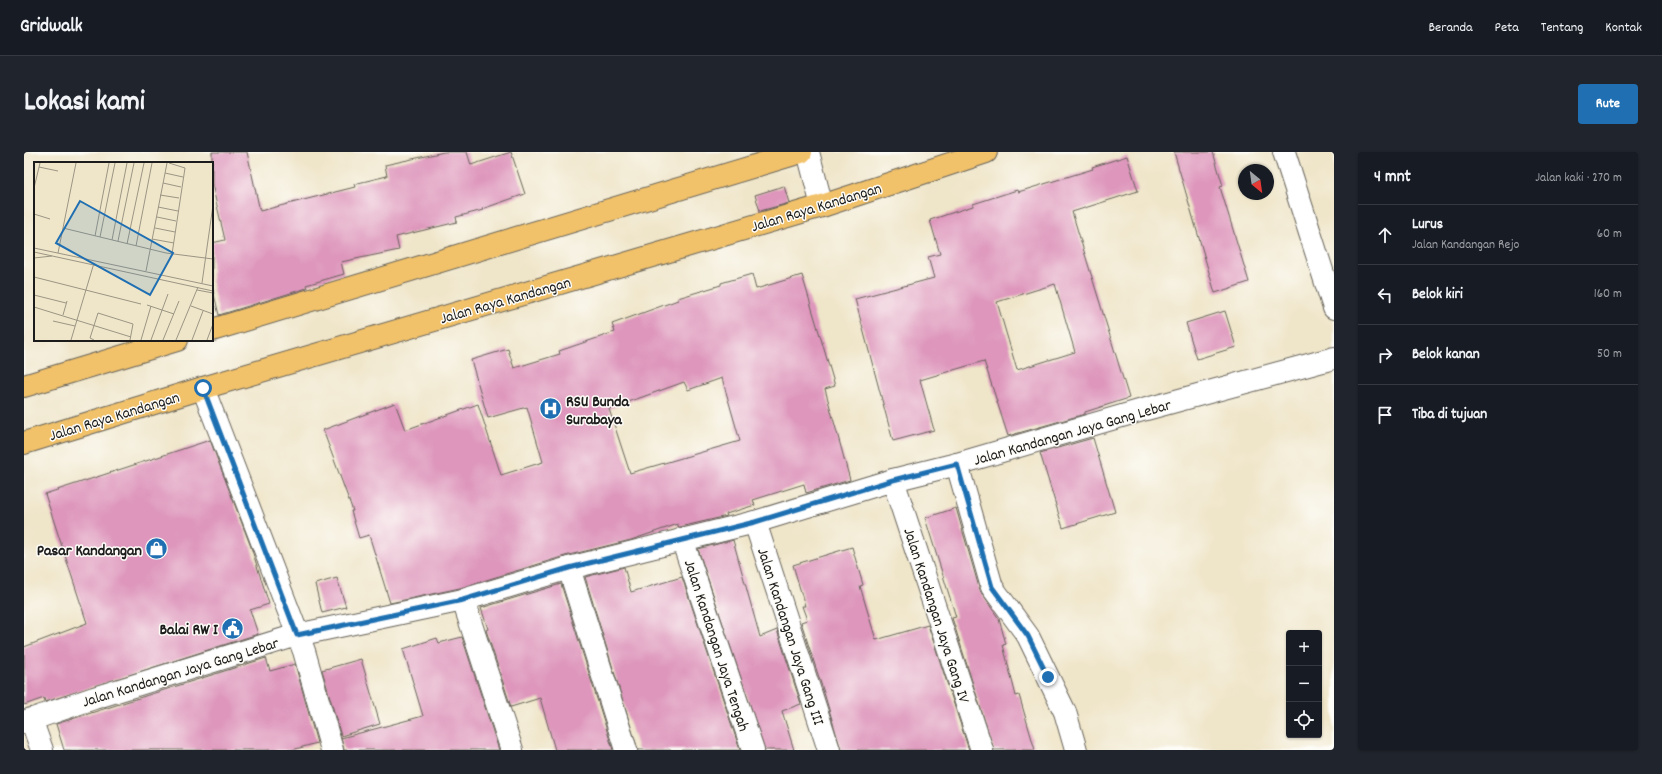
<!DOCTYPE html>
<html lang="id">
<meta charset="utf-8">
<style>
body{margin:0;font-family:Dekko,sans-serif;background:#20242c;color:#f1f3f6}
.controls{position:absolute;right:12px;bottom:12px;display:grid;overflow:hidden;border-radius:4px;box-shadow:0 1px 3px #0004}
.controls button{width:36px;height:36px;display:grid;place-items:center;padding:0;border:0;border-bottom:1px solid #363941;background:#171b24;color:#f1f3f6;font:20px sans-serif}
.compass{position:absolute;left:1214px;top:12px;width:36px;height:36px;border-radius:50%;background:#171b24;box-shadow:0 1px 3px #0004;rotate:151deg}
.stop{position:absolute;width:12px;height:12px;margin:-9px;border:3px solid #1f6fb2;border-radius:50%;background:#fff}
.stop.end{background:#1f6fb2;border-color:#fff;box-shadow:0 1px 4px #0008}
.list{margin:0;padding:0;list-style:none}
h2{display:flex;justify-content:space-between;align-items:center;height:52px;margin:0;padding:0 16px;font-size:17px}
h2 small{font-size:13px;font-weight:400;color:#9ea1a6}
.list li{display:grid;grid-template-columns:26px 1fr auto;gap:12px;align-items:center;box-sizing:border-box;height:60px;padding:0 16px;border-top:1px solid #363941}
.list b{display:block;font-size:15px;white-space:nowrap}
.list p{margin:0;font-size:13px;white-space:nowrap;color:#9ea1a6}
.list em{font-size:13px;font-style:normal;color:#9ea1a6}
.icon{flex:none;width:22px;height:22px;fill:none;stroke:currentColor;stroke-width:2;stroke-linecap:round;stroke-linejoin:round}
.map{position:relative;flex:none;width:1310px;height:598px;overflow:hidden;border-radius:4px}
header{display:flex;align-items:center;gap:24px;box-sizing:border-box;height:56px;padding:0 20px;background:#171b24;border-bottom:1px solid #363941}
header strong{font-size:19px}
nav{display:flex;gap:22px;margin-inline-start:auto;font-size:14px}
.intro{display:flex;align-items:center;justify-content:space-between;box-sizing:border-box;height:96px;padding:0 24px}
h1{margin:0;font-size:28px}
.button{padding:10px 18px;border-radius:4px;background:#1f6fb2;color:#fff;font-size:14px;font-weight:700}
main{display:flex;gap:24px;padding:0 24px}
aside{flex:1;background:#171b24;border-radius:4px;box-shadow:0 1px 3px #0004}
.map>svg:first-child{display:block}
</style>
<header>
<strong>Gridwalk</strong>
<nav><a>Beranda</a><a>Peta</a><a>Tentang</a><a>Kontak</a></nav>
</header>
<div class="intro"><h1>Lokasi kami</h1><a class="button">Rute</a></div>
<main>
<div class="map">
<svg width="1310" height="598" viewBox="0 0 1310 598">
<rect width="100%" height="100%" fill="#fdfcf7"/>
<filter id="ink" filterUnits="userSpaceOnUse"><feTurbulence type="fractalNoise" baseFrequency=".025" numOctaves="2"/><feDisplacementMap in="SourceGraphic" scale="8" xChannelSelector="R" yChannelSelector="G"/><feConvolveMatrix kernelMatrix="1 2 1 2 8 2 1 2 1" color-interpolation-filters="sRGB"/></filter>
<filter id="wash" filterUnits="userSpaceOnUse"><feTurbulence type="fractalNoise" baseFrequency=".012" numOctaves="4" result="noise"/><feDisplacementMap in="SourceGraphic" scale="16" xChannelSelector="R" yChannelSelector="G"/><feGaussianBlur stdDeviation="0.9" result="paint"/><feColorMatrix in="noise" values="0 0 0 0 0 0 0 0 0 0 0 0 0 0 0 0 0 1.4 0 .05"/><feComposite in="paint" operator="in"/></filter>
<g filter="url(#wash)">
<rect width="100%" height="100%" fill="#efe5c9"/>
<g id="blocks">
<!-- building -->
<g fill="#de96bc" fill-rule="evenodd">
<polygon points="188,0 223,0 236,59 331,35 330,32 363,24 361,13 420,0 443,0 447,13 487,0 501,42 458,57 459,58 432,65 433,70 372,85 375,98 317,110 320,122 282,133 283,136 195,163 188,134 188,91 201,88 188,32"/>
<polygon points="1150,0 1189,0 1199,34 1196,35 1225,130 1191,141"/>
<path d="M 1103,4 L 1114,39 L 1048,60 L 1105,246 L 1061,260 L 1061,262 L 984,284 L 960,209 L 896,228 L 910,278 L 869,289 L 831,147 L 910,126 L 904,105 L 916,102 L 906,68 L 949,54 L 949,52 L 993,38 L 994,40 L 1069,17 L 1068,15 ZM 1031,132 L 1051,200 L 993,218 L 973,150 Z"/>
<polygon points="760,34 765,51 736,59 731,43"/>
<path d="M 728,122 L 732,137 L 778,123 L 811,234 L 801,237 L 826,328 L 782,341 L 780,332 L 729,348 L 731,353 L 702,362 L 703,364 L 656,375 L 654,375 L 654,372 L 607,388 L 541,404 L 436,436 L 366,451 L 345,383 L 335,386 L 327,359 L 329,359 L 299,278 L 371,251 L 381,278 L 454,252 L 477,323 L 519,310 L 503,255 L 464,266 L 447,208 L 484,197 L 490,216 L 536,202 L 535,199 L 591,180 L 588,172 L 654,148 L 654,146 L 697,133 L 697,131 ZM 698,226 L 716,289 L 606,321 L 585,257 L 660,230 L 664,238 Z"/>
<polygon points="1201,159 1212,195 1173,207 1162,171"/>
<polygon points="1069,286 1091,360 1039,376 1016,301"/>
<polygon points="186,288 227,395 245,452 226,458 234,482 21,550 20,546 0,553 0,495 63,471 21,342"/>
<polygon points="932,356 956,439 975,467 982,492 979,493 992,544 995,543 1011,598 970,598 928,466 932,465 901,366"/>
<polygon points="709,388 736,485 753,478 777,552 758,559 770,598 741,598 674,397"/>
<polygon points="828,395 839,433 836,434 852,488 904,473 945,598 817,598 801,544 777,470 783,468 778,454 781,454 769,413"/>
<polygon points="600,415 607,440 658,425 716,598 614,598 561,425"/>
<polygon points="313,426 322,455 298,461 291,432"/>
<polygon points="537,432 589,598 531,598 516,546 487,555 462,478 464,477 457,456"/>
<polygon points="438,485 475,598 320,598 317,586 399,564 379,497 413,486 415,491"/>
<polygon points="242,506 246,519 271,512 293,591 268,598 40,598 32,572"/>
<polygon points="337,507 356,572 317,584 298,518"/>
</g>
</g>
</g>
<g filter="url(#ink)">
<use href="#blocks" fill-opacity="0" stroke="#666259" stroke-width="1"/>
<g fill="none" stroke-linecap="round" stroke-linejoin="round">
<defs>
<g id="minor">
<polyline points="784,0 798,54"/>
<polyline points="1260,0 1310,156"/>
<polyline points="179,236 280,499 308,598"/>
<polyline points="933,312 968,435 1004,484 1041,560 1052,598"/>
<polyline points="869,328 958,598"/>
<polyline points="731,370 805,598"/>
<polyline points="658,387 729,598"/>
<polyline points="545,416 602,598"/>
<polyline points="439,448 488,598"/>
<polyline points="7,567 18,598"/>
<polyline points="0,570 70,546 273,483 439,448 545,416 731,370 869,328 933,312 1115,259 1310,206"/>
</g>
<g id="major">
<polyline points="188,178 777,0"/>
<polyline points="0,234 153,188"/>
<polyline points="0,291 179,236 798,54 962,0"/>
</g>
</defs>
<!-- minor casing -->
<use href="#minor" stroke="#666259" stroke-width="24"/>
<!-- major casing -->
<use href="#major" stroke="#666259" stroke-width="24"/>
<!-- minor -->
<use href="#minor" stroke="#fff" stroke-width="22"/>
<!-- major -->
<use href="#major" stroke="#f2c26a" stroke-width="22"/>
</g>
</g>
<g fill="none" stroke-linecap="round" stroke-linejoin="round" filter="url(#ink)">
<!-- route -->
<polyline stroke="#1f6fb2" stroke-width="5" points="179,236 273,483 439,448 545,416 731,370 869,328 933,312 968,435 1004,484 1024,525"/>
</g>
<!-- icons -->
<defs>
<symbol id="hospital-disc" viewBox="-11 -11 22 22"><circle r="9.5" fill="#1f6fb2" stroke="#fdfcf7"/><path d="M-5-5h3v3.5h4V-5h3V5h-3V1.5h-4V5h-3Z" fill="#fff"/></symbol>
<symbol id="shop-disc" viewBox="-11 -11 22 22"><circle r="9.5" fill="#1f6fb2" stroke="#fdfcf7"/><path d="M-5-2.5h2.3a2.7 3.5 0 0 1 5.4 0H5L5.5 6h-11ZM-1.5-2.5h3a1.5 2.3 0 0 0-3 0Z" fill="#fff"/></symbol>
<symbol id="civic-disc" viewBox="-11 -11 22 22"><circle r="9.5" fill="#1f6fb2" stroke="#fdfcf7"/><path d="M-.6-6.5H3V-4.5H.6V-3L4-1V1h2V6H-6V1h2V-1L-.6-3ZM-1.2 2.5V6h2.4V2.5Z" fill="#fff"/></symbol>
</defs>
<g fill-rule="evenodd">
<use href="#hospital-disc" x="514" y="244" width="25" height="25"/>
<use href="#shop-disc" x="120" y="384" width="25" height="25"/>
<use href="#civic-disc" x="196" y="464" width="25" height="25"/>
</g>
<g text-anchor="middle" stroke-width="3" stroke-linejoin="round" paint-order="stroke">
<!-- street labels -->
<g font-size="16" fill="#1c1c1c" stroke="#fdfcf7">
<text transform="translate(792 54) rotate(-17)" y="6">Jalan Raya Kandangan</text>
<text transform="translate(481 147) rotate(-16)" y="6">Jalan Raya Kandangan</text>
<text transform="translate(90 263) rotate(-17)" y="6">Jalan Raya Kandangan</text>
<text transform="translate(1048 279) rotate(-16)" y="6">Jalan Kandangan Jaya Gang Lebar</text>
<text transform="translate(914 463) rotate(72)" y="6">Jalan Kandangan Jaya Gang IV</text>
<text transform="translate(768 484) rotate(72)" y="6">Jalan Kandangan Jaya Gang III</text>
<text transform="translate(694 493) rotate(72)" y="6">Jalan Kandangan Jaya Tengah</text>
<text transform="translate(156 519) rotate(-17)" y="6">Jalan Kandangan Jaya Gang Lebar</text>
</g>
<!-- poi labels -->
<g font-size="16" font-weight="bold" fill="#1c1c1c" stroke="#fdfcf7" text-anchor="end">
<text x="542" y="254" text-anchor="start">RSU Bunda<tspan x="542" dy="18">Surabaya</tspan></text>
<text x="118" y="403">Pasar Kandangan</text>
<text x="194" y="482">Balai RW I</text>
</g>
</g>
<!-- overview -->
<g transform="translate(10 10)">
<rect width="179" height="179" fill="#efe5c9"/>
<path fill="none" stroke="#9b9584" stroke-width="1" d="M 135,1 L 151,6 L 138,92M 5,5 L 24,9M 131,11 L 149,15M 129,21 L 147,25M 0,26 L 6,1M 126,33 L 145,36M 124,45 L 144,49M 0,52 L 16,57M 123,55 L 142,59M 29,66 L 132,91 L 179,97M 121,66 L 141,70M 61,74 L 75,1M 66,75 L 81,1M 118,77 L 140,81M 78,78 L 93,1M 84,79 L 100,1M 93,82 L 110,1M 102,84 L 118,1M 0,86 L 179,124M 0,90 L 179,129M 24,91 L 42,1M 0,96 L 18,94M 112,109 L 133,1M 0,115 L 107,142M 168,121 L 179,43M 163,128 L 179,131M 0,133 L 32,141M 113,143 L 140,152M 157,144 L 179,152M 0,145 L 97,175M 29,153 L 33,139M 19,159 L 41,164M 37,178 L 60,101M 60,178 L 56,176 L 64,151 L 99,162 L 96,178M 107,178 L 117,144M 117,178 L 134,132M 129,178 L 145,139M 142,178 L 164,125M 158,178 L 169,149M 173,178 L 179,162"/>
<path fill="#1f6fb2" fill-opacity="0.15" stroke="#1f6fb2" stroke-width="2" d="M 46,39 L 139,91 L 116,133 L 22,81 Z"/>
<rect width="179" height="179" fill="none" stroke="#1c1c1c" stroke-width="2"/>
</g>
</svg>
<div class="controls">
<button>+</button>
<button>−</button>
<button><svg class="icon" aria-label="locate" viewBox="0 0 24 24"><circle cx="12" cy="12" r="6"/><path d="M12 2v4M12 18v4M2 12h4M18 12h4"/></svg></button>
</div>
<svg class="compass" viewBox="-18 -18 36 36"><path d="M0-13l5 13h-10z" fill="#e53935"/><path d="M0 13l5-13h-10z" fill="#9ea1a6"/></svg>
<div class="stop" style="left:179px;top:236px"></div>
<div class="stop end" style="left:1024px;top:525px"></div>
</div>
<aside>
<h2>4 mnt<small>Jalan kaki · 270 m</small></h2>
<ul class="list">
<li><svg class="icon" aria-label="ahead" viewBox="0 0 24 24"><path d="M12 20V5M6 11l6-6 6 6"/></svg><div><b>Lurus</b><p>Jalan Kandangan Rejo</p></div><em>60 m</em></li>
<li><svg class="icon" aria-label="left" viewBox="0 0 24 24"><path d="M17 20v-9H6M10 6l-5 5 5 5"/></svg><div><b>Belok kiri</b></div><em>160 m</em></li>
<li><svg class="icon" aria-label="right" viewBox="0 0 24 24"><path d="M7 20v-9h11M14 6l5 5-5 5"/></svg><div><b>Belok kanan</b></div><em>50 m</em></li>
<li><svg class="icon" aria-label="arrive" viewBox="0 0 24 24"><path d="M6 21V4h12l-3 4 3 4H6"/></svg><div><b>Tiba di tujuan</b></div></li>
</ul>
</aside>
</main>
